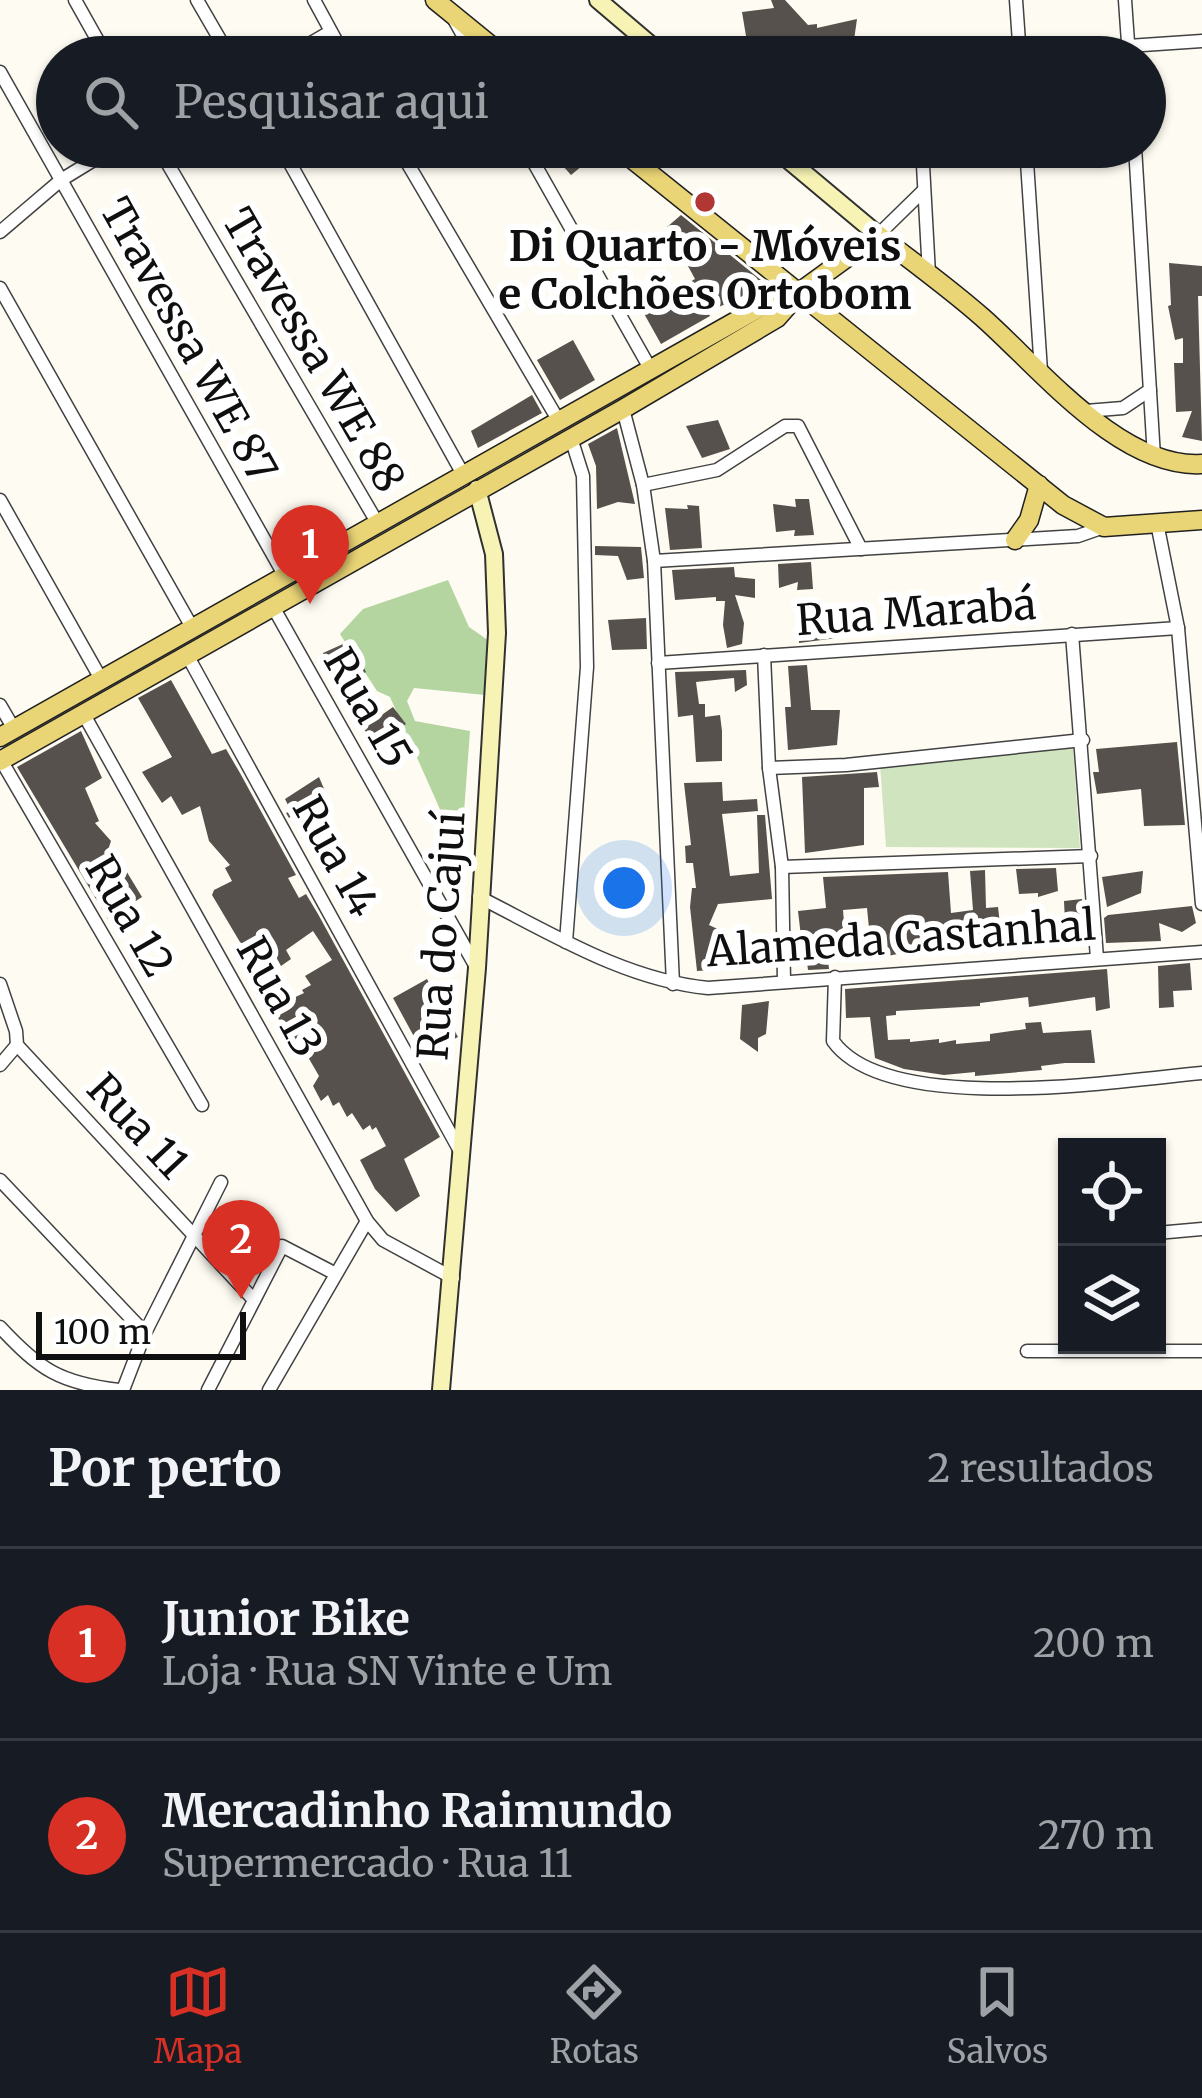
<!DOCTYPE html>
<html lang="pt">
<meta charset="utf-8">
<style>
body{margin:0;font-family:Merriweather,serif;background:#20242c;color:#f1f3f6}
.controls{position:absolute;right:36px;bottom:36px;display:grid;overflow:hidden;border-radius:0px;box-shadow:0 3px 9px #0004}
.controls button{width:108px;height:108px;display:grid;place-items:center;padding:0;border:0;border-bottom:3px solid #363941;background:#171b24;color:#f1f3f6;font:60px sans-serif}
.scale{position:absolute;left:36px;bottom:30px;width:210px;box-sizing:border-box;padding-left:12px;border:6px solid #0f0f0f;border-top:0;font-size:33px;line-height:42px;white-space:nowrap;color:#0f0f0f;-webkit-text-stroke:9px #fff;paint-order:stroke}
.you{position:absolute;left:624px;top:888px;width:42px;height:42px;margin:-30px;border:9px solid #fff;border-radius:50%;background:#1a73e8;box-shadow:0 0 0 18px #1a73e833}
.badge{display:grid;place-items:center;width:78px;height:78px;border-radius:50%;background:#d93025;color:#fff;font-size:39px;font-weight:700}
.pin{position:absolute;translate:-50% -99px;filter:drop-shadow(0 3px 6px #0008)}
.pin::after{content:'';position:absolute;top:63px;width:42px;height:36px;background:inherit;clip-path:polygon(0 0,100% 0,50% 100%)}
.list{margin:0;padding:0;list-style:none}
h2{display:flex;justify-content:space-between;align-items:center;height:156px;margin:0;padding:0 48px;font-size:51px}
h2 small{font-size:39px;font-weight:400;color:#9ea1a6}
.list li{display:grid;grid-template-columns:78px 1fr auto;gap:36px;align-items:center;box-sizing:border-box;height:192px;padding:0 48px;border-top:3px solid #363941}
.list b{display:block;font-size:45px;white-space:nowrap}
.list p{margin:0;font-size:39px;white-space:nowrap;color:#9ea1a6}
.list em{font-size:39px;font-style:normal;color:#9ea1a6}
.icon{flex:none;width:66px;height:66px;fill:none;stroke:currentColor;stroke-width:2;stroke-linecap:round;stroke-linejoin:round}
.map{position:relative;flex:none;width:1202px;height:1390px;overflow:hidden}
.search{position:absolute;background:#171b24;box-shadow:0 3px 9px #0004;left:36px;right:36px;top:36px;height:132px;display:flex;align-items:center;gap:30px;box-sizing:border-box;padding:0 42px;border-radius:66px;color:#9ea1a6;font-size:45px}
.sheet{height:540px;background:#171b24}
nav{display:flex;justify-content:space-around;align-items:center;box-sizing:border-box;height:168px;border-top:3px solid #363941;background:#171b24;font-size:33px;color:#9ea1a6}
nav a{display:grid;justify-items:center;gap:6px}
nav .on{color:#d93025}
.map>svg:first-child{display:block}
</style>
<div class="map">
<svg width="1202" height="1390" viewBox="0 0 1202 1390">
<rect width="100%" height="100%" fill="#fefcf2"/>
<!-- green -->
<polygon fill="#d0e5bf" points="1073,747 1080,848 886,847 880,765"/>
<!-- forest -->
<polygon fill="#b4d4a0" points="448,580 469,627 492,643 485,695 414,688 407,701 415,721 470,731 464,812 443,816 390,697 377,691 340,634 363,609"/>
<!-- building -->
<g fill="#56514c">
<polygon points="771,0 785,0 808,25 817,24 817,28 857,19 853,47 808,48 798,53 797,47 762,48 762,37 747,42 742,12 774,8"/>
<polygon points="546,147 604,147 604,148 571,175"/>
<polygon points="681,215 767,285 708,312 710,316 661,344 642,310 695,279 667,227"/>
<polygon points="1169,263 1202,266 1202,296 1198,296 1202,441 1182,437 1192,411 1176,412 1174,363 1183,363 1183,338 1175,340 1168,306 1171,305"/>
<polygon points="573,340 595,380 560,400 537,360"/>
<polygon points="532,395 542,413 478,448 471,431"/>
<polygon points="718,420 730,449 702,458 686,426"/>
<polygon points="617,428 635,504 618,502 597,509 596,466 588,444"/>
<polygon points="795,499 809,499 814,535 794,536 795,530 776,532 773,504 796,507"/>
<polygon points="687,505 699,506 702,548 670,550 665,508 688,509"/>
<polygon points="595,546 641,547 644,578 627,580 618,556 595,555"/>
<polygon points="811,562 813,589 797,590 798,582 779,588 778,564"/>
<polygon points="734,567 735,577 755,579 755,598 735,595 744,623 742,644 727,648 723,625 725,601 716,601 716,597 675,600 672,570"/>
<polygon points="830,604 837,638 799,643 798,611"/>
<polygon points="646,618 647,649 612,650 608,620"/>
<polygon points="352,640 355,664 361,662 366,672 338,694 323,653"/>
<polygon points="807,665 811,710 840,710 837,745 788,750 785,707 791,707 788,666"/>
<polygon points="746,670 747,685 735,692 734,678 696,682 699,704 705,704 705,717 720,715 722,731 722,761 696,762 693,715 678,717 675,672"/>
<polygon points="171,680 212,754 226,749 240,773 296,875 288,878 299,898 306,894 318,914 440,1137 404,1159 420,1196 396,1212 375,1189 360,1160 386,1146 376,1127 372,1130 370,1125 363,1130 352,1113 347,1117 339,1102 333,1106 328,1095 321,1101 313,1086 319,1076 297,1038 292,1041 272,1008 304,993 302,990 311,985 305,976 332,960 313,931 286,950 291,959 281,966 275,955 253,964 212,895 214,890 232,881 225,868 230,865 209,841 200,806 182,815 171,796 162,803 142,772 172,757 138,698"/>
<polygon points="393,707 406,724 374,744 363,728"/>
<polygon points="81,731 102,778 85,788 99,821 95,823 111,841 108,850 117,867 122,864 142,897 108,919 17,767"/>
<polygon points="1177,742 1185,825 1144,826 1141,789 1097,794 1093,772 1099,772 1096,749"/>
<polygon points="877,772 879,787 864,788 864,845 805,853 802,777"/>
<polygon points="319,777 334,812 301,827 297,812 289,818 286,813 291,811 285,799"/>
<polygon points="722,782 723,801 757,799 758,811 722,814 730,876 759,873 757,815 765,815 772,899 718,904 709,925 722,931 726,969 697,971 690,907 692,888 696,888 693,863 686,863 685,846 691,845 684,783"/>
<polygon points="1056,868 1058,891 1038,897 1038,893 1019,894 1016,869"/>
<polygon points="985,870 986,908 998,907 1003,950 987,951 986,939 971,939 970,924 944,929 947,952 913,951 872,959 867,908 843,910 847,959 828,960 829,969 808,970 807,962 804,962 798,911 826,908 823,877 948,872 951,913 973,910 970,871"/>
<polygon points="1143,871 1141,893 1107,907 1102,877"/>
<polygon points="1082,899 1083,916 1080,918 1083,918 1085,944 1066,944 1064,901"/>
<polygon points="1192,906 1196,923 1182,932 1159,923 1161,941 1106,943 1104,918 1108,915"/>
<polygon points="1190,963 1192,990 1173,991 1174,1007 1159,1008 1158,966"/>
<polygon points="1107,969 1110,1008 1096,1011 1095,997 1029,1007 1028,997 980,1003 980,1006 896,1011 896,1015 886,1016 888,1040 910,1039 910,1042 939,1039 939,1043 956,1040 956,1044 990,1041 990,1034 1026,1029 1025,1023 1041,1022 1043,1033 1091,1030 1095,1063 1065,1063 1041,1066 1042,1070 975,1076 975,1072 944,1075 904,1069 875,1058 870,1017 846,1018 845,989"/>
<polygon points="427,979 458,1037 446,1043 447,1050 434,1049 424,1055 393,998"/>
<polygon points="769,1001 766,1034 758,1038 758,1052 740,1039 742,1005"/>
</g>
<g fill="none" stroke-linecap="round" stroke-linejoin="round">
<defs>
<g id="street">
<polyline points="75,0 107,57"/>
<polyline points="197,0 230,57"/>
<polyline points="314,0 345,57"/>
<polyline points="1016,0 1020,57"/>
<polyline points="1125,0 1129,57"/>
<polyline points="455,21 475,57"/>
<polyline points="1128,46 1202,41"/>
<polyline points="287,57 330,32"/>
<polyline points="987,57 1020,55"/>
<polyline points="0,72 286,578"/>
<polyline points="158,147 378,524"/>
<polyline points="281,147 464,476"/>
<polyline points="398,147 560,423"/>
<polyline points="525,147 651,370"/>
<polyline points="922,147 929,274"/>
<polyline points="1026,147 1041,371"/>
<polyline points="1135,147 1154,457"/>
<polyline points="0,232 61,180 115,147"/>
<polyline points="878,235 923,191"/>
<polyline points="0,288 193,629"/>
<polyline points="623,409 643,485 654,561 673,984"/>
<polyline points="1086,411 1123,408 1150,390"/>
<polyline points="643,485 717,470 785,426 798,426 861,549"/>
<polyline points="0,500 101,679"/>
<polyline points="1157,523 1178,628 1202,904"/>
<polyline points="654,561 1078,536 1104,527"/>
<polyline points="272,605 475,965"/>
<polyline points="1072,634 1097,958"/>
<polyline points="186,653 460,1151"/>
<polyline points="764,655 769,768 782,867 784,982"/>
<polyline points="658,663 1178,628"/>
<polyline points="0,705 14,729"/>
<polyline points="83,713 367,1221 383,1240 453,1278"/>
<polyline points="1,760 202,1105"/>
<polyline points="769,768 846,765 1083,740"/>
<polyline points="782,867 1091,856"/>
<path d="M 479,897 C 552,934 626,980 708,988 L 1202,952"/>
<polyline points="566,942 587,667 583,476 571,438"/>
<path d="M 835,977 L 833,1041 C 887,1117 1118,1081 1202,1073"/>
<polyline points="0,984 16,1031 17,1045 254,1300"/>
<polyline points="0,1065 17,1045"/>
<polyline points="0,1180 145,1333"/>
<polyline points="1157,1233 1202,1229"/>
<path d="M 0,1327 C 40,1370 60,1383 119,1390"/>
<polyline points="1027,1351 1202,1351"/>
<polyline points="123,1390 145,1333 221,1182"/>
<polyline points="208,1390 282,1246 334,1273"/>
<polyline points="269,1390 367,1221"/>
</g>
<g id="secondary">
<polyline points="598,0 665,57"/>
<polyline points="773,147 878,235"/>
<polyline points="441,1390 477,968 497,633 494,554 477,489"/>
</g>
<g id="primary">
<polyline points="435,0 505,57"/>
<polyline points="617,147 1063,505 1104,527 1202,520"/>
<polyline points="1015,540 1029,520 1039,485"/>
<polyline points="0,737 768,303 797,293"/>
<path d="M 0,761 L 623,409 L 777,318 L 801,291 L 878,235 C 913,262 949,288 982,317 C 1039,367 1120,469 1202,464"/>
</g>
</defs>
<!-- street casing -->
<use href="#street" stroke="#424242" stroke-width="15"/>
<!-- secondary casing -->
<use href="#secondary" stroke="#313131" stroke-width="20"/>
<!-- primary casing -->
<use href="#primary" stroke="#202020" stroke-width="21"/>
<!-- street -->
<use href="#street" stroke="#fff" stroke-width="12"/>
<!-- secondary -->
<use href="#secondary" stroke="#f6f3b4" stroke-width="16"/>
<!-- primary -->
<use href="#primary" stroke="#ead576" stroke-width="18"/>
</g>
<!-- markers -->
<circle fill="#b13735" stroke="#fff" stroke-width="4.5" cx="705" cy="202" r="12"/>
<g text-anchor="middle" stroke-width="12" stroke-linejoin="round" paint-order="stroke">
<!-- poi labels -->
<g font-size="42" font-weight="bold" fill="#0f0f0f" stroke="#fff">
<text x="705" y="261">Di Quarto - Móveis<tspan x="705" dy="48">e Colchões Ortobom</tspan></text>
</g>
<!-- street labels -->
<g font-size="42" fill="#0f0f0f" stroke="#fff">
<text transform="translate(189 340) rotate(61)" y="15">Travessa WE 87</text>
<text transform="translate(314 350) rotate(60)" y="15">Travessa WE 88</text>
<text transform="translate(916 612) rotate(-4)" y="15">Rua Marabá</text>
<text transform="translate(368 708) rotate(60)" y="15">Rua 15</text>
<text transform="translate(336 856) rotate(61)" y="15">Rua 14</text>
<text transform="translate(130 916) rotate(60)" y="15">Rua 12</text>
<text transform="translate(441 936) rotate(-86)" y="15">Rua do Cajuí</text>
<text transform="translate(901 938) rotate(-4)" y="15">Alameda Castanhal</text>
<text transform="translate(280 997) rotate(61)" y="15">Rua 13</text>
<text transform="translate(138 1126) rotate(47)" y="15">Rua 11</text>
</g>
</g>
</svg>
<div class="controls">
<button><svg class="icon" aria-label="locate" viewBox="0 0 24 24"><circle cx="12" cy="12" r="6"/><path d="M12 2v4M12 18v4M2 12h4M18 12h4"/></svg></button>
<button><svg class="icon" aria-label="layers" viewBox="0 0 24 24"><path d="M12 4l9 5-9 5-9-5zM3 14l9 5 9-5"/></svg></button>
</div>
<div class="scale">100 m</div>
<div class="you"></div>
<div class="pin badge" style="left:310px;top:604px">1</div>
<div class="pin badge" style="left:241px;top:1299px">2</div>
<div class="search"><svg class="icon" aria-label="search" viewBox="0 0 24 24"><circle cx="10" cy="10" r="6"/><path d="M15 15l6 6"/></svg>Pesquisar aqui</div>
</div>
<section class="sheet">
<h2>Por perto<small>2 resultados</small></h2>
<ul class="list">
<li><span class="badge">1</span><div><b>Junior Bike</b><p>Loja · Rua SN Vinte e Um</p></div><em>200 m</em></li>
<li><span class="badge">2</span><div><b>Mercadinho Raimundo</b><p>Supermercado · Rua 11</p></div><em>270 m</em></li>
</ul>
</section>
<nav>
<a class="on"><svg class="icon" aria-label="map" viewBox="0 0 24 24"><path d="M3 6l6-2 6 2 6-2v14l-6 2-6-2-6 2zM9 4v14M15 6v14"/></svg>Mapa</a>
<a><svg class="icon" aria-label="directions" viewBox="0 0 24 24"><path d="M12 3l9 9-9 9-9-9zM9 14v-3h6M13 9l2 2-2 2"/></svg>Rotas</a>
<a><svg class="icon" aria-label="saved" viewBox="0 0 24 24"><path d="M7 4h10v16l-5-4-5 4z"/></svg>Salvos</a>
</nav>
